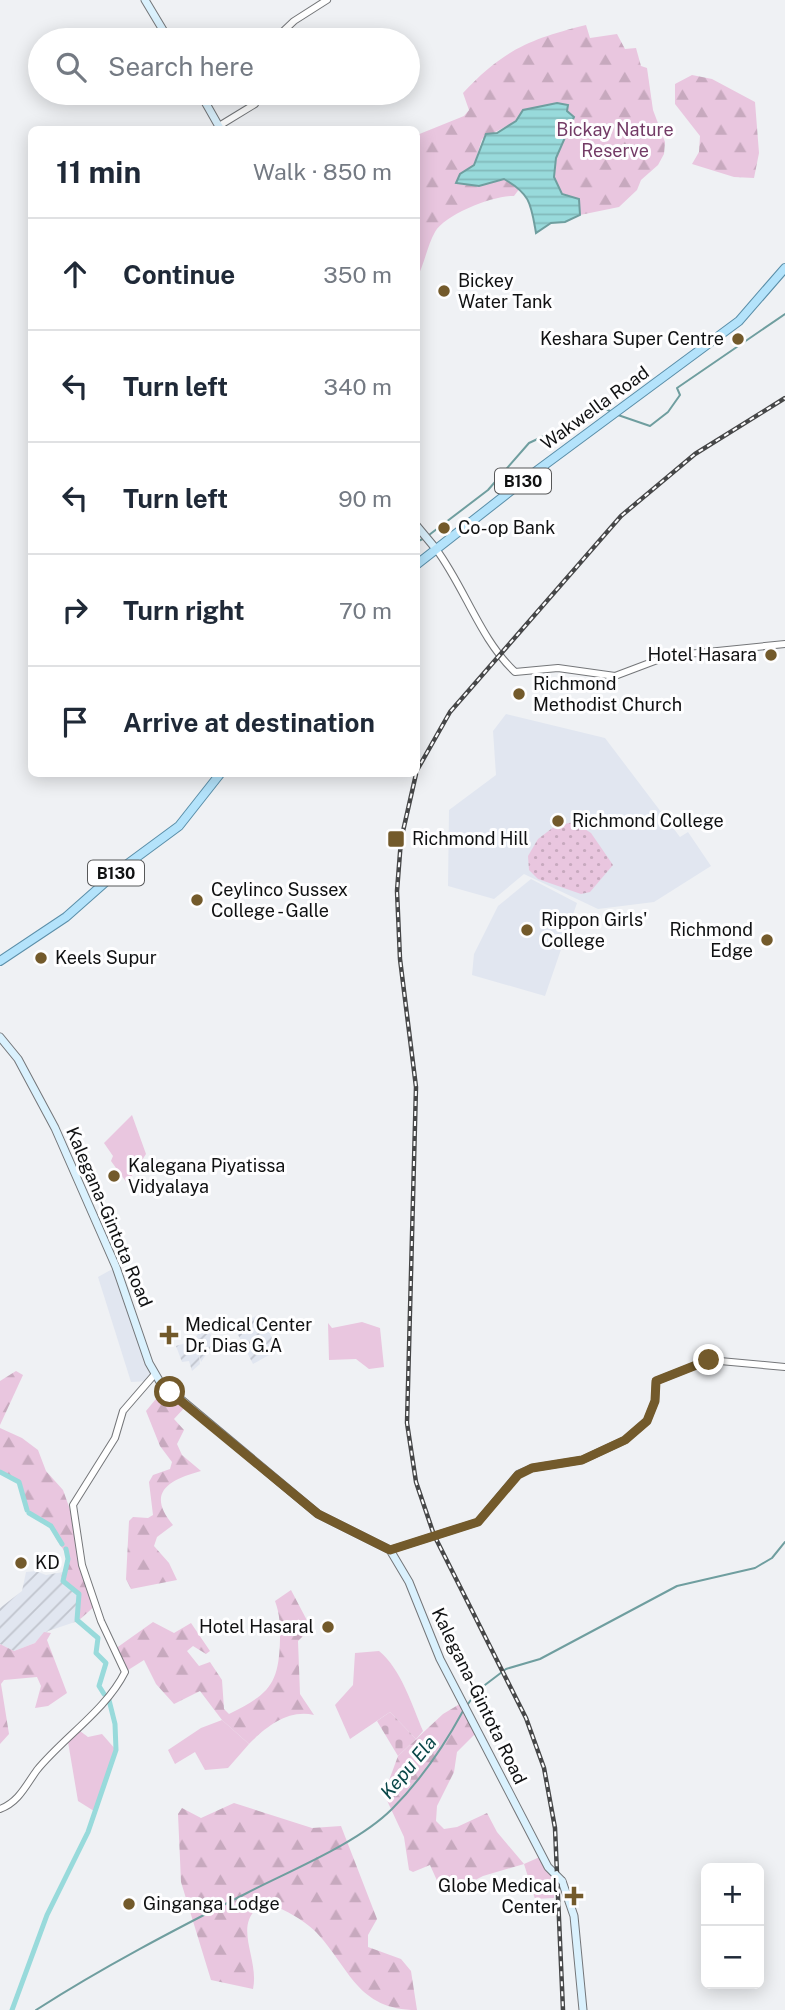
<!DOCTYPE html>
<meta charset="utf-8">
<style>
body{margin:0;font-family:"Public Sans",sans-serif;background:#f6f6f7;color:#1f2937}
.controls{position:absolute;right:21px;bottom:21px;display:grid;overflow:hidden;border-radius:10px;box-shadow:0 4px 18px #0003}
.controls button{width:63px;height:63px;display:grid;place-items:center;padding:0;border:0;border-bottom:2px solid #e0e1e3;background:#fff;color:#1f2937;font:35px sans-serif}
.stop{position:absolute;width:21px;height:21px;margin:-16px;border:5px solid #735a2b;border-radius:50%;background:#fff}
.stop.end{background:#735a2b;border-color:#fff;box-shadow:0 2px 7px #0008}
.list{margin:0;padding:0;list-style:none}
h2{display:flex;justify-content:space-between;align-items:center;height:91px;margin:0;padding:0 28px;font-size:30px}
h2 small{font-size:23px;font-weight:400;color:#747a83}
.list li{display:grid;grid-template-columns:46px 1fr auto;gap:21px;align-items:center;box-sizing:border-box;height:112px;padding:0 28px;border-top:2px solid #e0e1e3}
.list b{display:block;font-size:26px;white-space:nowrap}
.list em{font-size:23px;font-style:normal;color:#747a83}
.icon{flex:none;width:38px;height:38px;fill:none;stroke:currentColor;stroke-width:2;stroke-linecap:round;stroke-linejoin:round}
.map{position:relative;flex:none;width:785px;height:2010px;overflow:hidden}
.search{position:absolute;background:#fff;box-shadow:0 4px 18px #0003;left:28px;top:28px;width:392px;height:77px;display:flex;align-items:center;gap:18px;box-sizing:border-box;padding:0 24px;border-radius:38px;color:#747a83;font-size:26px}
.panel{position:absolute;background:#fff;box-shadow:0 4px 18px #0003;left:28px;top:126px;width:392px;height:651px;border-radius:10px}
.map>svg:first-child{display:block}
</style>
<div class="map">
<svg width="785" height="2010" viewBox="0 0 785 2010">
<defs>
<pattern id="industrial-furrows" width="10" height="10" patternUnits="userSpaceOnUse" patternTransform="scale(1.75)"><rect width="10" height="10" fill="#e1e6f0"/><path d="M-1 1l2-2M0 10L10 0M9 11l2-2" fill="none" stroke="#c0c4cd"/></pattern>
<pattern id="forest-firs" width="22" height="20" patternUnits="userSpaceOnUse" patternTransform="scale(1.75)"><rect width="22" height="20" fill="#e9c6df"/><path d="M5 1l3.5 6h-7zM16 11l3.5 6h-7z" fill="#c7a9be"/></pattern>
<pattern id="cemetery-stones" width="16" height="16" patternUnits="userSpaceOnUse" patternTransform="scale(1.75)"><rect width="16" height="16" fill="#e9c6df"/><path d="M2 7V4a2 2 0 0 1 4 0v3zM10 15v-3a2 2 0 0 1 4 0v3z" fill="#c7a9be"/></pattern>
<pattern id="park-dots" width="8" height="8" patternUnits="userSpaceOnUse" patternTransform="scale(1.75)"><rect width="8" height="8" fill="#e9c6df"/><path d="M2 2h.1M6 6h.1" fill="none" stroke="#c7a9be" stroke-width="1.8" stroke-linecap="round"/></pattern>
<pattern id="water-rules" width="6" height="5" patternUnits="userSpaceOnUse" patternTransform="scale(1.75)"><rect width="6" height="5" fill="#98dadb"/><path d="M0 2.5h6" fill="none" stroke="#82babb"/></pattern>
</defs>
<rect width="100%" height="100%" fill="#eff1f4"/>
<!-- built -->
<g fill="#e1e6f0">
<polygon points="506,714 605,738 680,837 688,832 711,866 654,902 598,909 524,874 494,899 448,886 449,810 496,775 493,731"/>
<polygon points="531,879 577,903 545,996 472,975 474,954 498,906"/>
<polygon points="116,1267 155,1374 149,1381 131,1382 98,1277"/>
</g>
<!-- industrial -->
<g fill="url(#industrial-furrows)">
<polygon points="260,1314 278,1350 253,1364 234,1327"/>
<polygon points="204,1325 215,1341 201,1362 199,1354 200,1364 192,1371 189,1361 182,1362 176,1346 195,1340 198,1347 196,1337"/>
<polygon points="36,1571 46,1575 63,1572 65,1585 79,1594 78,1621 48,1631 35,1643 14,1651 0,1644 0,1608 22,1591 26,1572"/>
</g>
<!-- green -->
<g fill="#e9c6df">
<polygon points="132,1115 146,1154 127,1183 111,1161 113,1156 104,1143"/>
<polygon points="362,1322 380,1328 384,1367 369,1369 356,1359 329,1360 328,1323 332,1328"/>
<path d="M 379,1651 C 401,1669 412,1705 423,1731 L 416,1739 L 390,1712 L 350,1739 L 335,1705 L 353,1685 L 355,1653 Z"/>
<polygon points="222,1720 249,1744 228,1768 205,1770 195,1752 175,1764 168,1750 201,1728"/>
<polygon points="76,1728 88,1737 102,1734 116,1750 94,1811 78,1801 67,1736"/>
<polygon points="542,1856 553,1873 554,1898 535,1899 524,1864"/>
</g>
<!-- forest -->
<g fill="url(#forest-firs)">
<path d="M 586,25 L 590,38 L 617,34 L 625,49 L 636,48 L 641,66 L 647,68 L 653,110 L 665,142 L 664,154 L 658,165 L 641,180 L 637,190 L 619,207 L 580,215 L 579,199 L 562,194 L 554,177 L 556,157 L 574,117 L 567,111 L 567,105 L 557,103 L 523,110 L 516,121 L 482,139 L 474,165 L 460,174 L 479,186 L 504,179 L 520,188 L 514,196 C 495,195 445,214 435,232 C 427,246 424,266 417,277 L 417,135 L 464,116 L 469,110 L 463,93 C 503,50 530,39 586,25 Z"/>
<polygon points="692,75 712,79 755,102 759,153 754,178 734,177 692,164 699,152 700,136 675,104 675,84"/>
<polygon points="16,1371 23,1375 0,1425 0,1381"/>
<path d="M 160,1394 L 167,1402 L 175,1396 L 186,1406 L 174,1419 L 184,1430 L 177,1444 L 182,1455 L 201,1471 C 168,1480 146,1493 173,1525 L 157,1537 L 154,1546 L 169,1563 L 177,1580 L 131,1589 L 126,1579 L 129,1521 L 133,1517 L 148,1518 L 153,1515 L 149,1482 L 153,1475 L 170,1469 L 172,1462 L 160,1446 L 146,1411 Z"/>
<path d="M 0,1428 L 22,1438 L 38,1450 L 46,1471 L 63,1490 L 72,1515 L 81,1565 L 96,1605 L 78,1621 L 79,1594 L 65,1585 L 61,1576 C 75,1548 57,1551 51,1526 L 28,1513 L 19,1482 L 0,1472 Z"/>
<path d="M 291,1590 L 311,1628 L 298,1641 L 300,1694 L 314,1715 C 288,1709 266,1727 249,1744 L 222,1720 L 200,1691 L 174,1704 L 156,1684 L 144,1660 L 125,1672 L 115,1649 L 153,1622 L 174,1633 L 191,1623 L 210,1651 L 206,1654 L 193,1646 L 187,1651 L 199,1666 L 210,1662 L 222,1680 L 224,1709 L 229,1714 C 269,1694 279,1685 280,1639 C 280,1624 280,1615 275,1601 Z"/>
<polygon points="44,1632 51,1633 47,1640 67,1693 48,1706 35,1708 41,1686 37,1677 4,1680 1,1684 9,1734 0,1744 0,1644 14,1651 35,1643"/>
<polygon points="463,1702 479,1730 457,1752 454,1772 437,1806 436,1821 444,1829 457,1827 487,1813 497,1832 524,1864 483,1876 456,1890 439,1885 430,1865 413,1872 409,1870 404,1837 384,1794 398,1756 443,1714"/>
<path d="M 234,1803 L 312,1828 L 341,1826 L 377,1919 L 368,1935 L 368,1947 L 401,1959 L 411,1971 L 417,2010 C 357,2010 350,1968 316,1932 C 304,1920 281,1907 265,1903 C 229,1922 260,1957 253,1989 L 211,1980 L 181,1882 L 178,1814 L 182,1808 L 201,1818 Z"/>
</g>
<!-- cemetery -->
<polygon fill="url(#cemetery-stones)" points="390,1712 416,1739 398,1756 377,1721"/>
<!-- park -->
<polygon fill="url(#park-dots)" points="574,822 591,833 613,865 590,892 581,894 538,879 529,870 528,856 538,839 555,826"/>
<!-- water -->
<path fill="url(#water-rules)" stroke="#6f9e9f" stroke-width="2" d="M 557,103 L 568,105 L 567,111 L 574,117 L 556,158 L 554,177 L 562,194 L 579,199 L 580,215 L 565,222 L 551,223 L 536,233 C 531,205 531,194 504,179 L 479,186 L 456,183 L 460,174 L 474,165 L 486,134 L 497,133 L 516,121 L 523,110 Z"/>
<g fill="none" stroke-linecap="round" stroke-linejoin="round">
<!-- stream -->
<g stroke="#6f9e9f" stroke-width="2">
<polyline points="618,415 650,426 668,412 680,395 677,388 785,314"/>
<polyline points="429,535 488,490 529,443 604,408 610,411"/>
<polyline points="416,542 425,538"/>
<polyline points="468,1704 477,1691 506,1669 540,1659 677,1586 755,1568 772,1558 785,1542"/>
<path d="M 36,2010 C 103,1967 174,1930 245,1894 C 289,1871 357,1844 392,1809 C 420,1781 444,1746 463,1711"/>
</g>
<!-- canal -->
<g stroke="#98dadb" stroke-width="5">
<polyline points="0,1472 19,1482 27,1510"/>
<polyline points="29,1513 51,1526 62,1544"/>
<polyline points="66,1549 68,1559 63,1581 79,1594 77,1620 98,1638 96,1653 106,1663 99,1686 104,1694"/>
<polyline points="12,2010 47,1915 88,1832 116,1750 115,1724 109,1700"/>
</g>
<defs>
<g id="tertiary">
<polyline points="274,40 294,21 327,0"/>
<polyline points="219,126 255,104 260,93"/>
<path d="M 436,549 C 465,588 480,639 515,672 L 558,668 L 615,676 L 668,656 L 785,644"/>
<polyline points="390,1550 478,1522 518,1474 532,1468 582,1460 625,1440 647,1421 655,1401 656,1381 709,1360 785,1367"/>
<path d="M 0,1809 C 19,1802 26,1785 37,1770 C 64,1737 106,1710 125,1672 L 101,1621 L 82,1565 L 73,1505 L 115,1438 L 123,1411 L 155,1374"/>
</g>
<g id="secondary">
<polyline points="145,0 169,40"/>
<polyline points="200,93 221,130"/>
<polyline points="416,525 436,549"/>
<polyline points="0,1037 18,1059 55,1128 116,1267 149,1363 160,1382 318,1514 390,1550 409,1582 440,1659 548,1867 556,1875"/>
<polyline points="562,1881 574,1916 583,2010"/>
</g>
<g id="primary">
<polyline points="416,565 531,475 739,321 785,268"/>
<polyline points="0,961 66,917 118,871 179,826 220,774"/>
</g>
</defs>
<!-- tertiary casing -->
<use href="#tertiary" stroke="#747679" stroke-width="8"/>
<!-- secondary casing -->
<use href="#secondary" stroke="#747679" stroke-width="9"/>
<!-- primary casing -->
<use href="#primary" stroke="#5a8ea8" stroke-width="10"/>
<!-- tertiary -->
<use href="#tertiary" stroke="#fff" stroke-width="6"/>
<!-- secondary -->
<use href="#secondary" stroke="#daf1fd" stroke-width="7"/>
<!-- primary -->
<use href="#primary" stroke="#b4e3fb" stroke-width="8"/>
<defs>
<g id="rail">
<polyline points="416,772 450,712 621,516 695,454 785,398"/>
<polyline points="416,774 401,840 397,891 400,959 416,1087 407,1423 416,1482 434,1535 526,1718 544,1768 555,1828 563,2010"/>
</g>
</defs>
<!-- rail casing -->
<use href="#rail" stroke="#464748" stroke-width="4.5"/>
<!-- rail -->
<use href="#rail" stroke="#fefeff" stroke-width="2" stroke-dasharray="5" stroke-linecap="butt"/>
<defs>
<polyline id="secondary-bridge" points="556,1875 562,1881"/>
</defs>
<!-- secondary-bridge casing -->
<use href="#secondary-bridge" stroke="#747679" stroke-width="9" stroke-linecap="butt"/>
<!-- secondary-bridge -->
<use href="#secondary-bridge" stroke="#daf1fd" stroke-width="7"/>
</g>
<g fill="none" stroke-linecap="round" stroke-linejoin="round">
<!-- route -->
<polyline stroke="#735a2b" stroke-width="9" points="170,1392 318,1514 390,1550 478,1522 518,1475 532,1468 582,1460 625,1440 647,1421 655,1401 656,1381 709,1360"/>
</g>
<!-- markers -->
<g fill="#735a2b" stroke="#fefeff" stroke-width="2.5">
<circle cx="444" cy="291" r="7"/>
<circle cx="738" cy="339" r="7"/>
<circle cx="444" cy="528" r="7"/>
<circle cx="771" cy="655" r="7"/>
<circle cx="519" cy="694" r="7"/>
<circle cx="558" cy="821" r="7"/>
<rect x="387" y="830" width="18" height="18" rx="3.5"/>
<circle cx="197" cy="900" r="7"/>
<circle cx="527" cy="930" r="7"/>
<circle cx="767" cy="940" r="7"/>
<circle cx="41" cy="958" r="7"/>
<circle cx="114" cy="1176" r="7"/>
<path d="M165.5 1324.5h7v7h7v7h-7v7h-7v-7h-7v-7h7z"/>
<circle cx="21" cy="1563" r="7"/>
<circle cx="328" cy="1627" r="7"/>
<path d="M570.5 1885.5h7v7h7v7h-7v7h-7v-7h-7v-7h7z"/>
<circle cx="129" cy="1904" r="7"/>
</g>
<g text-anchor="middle" stroke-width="6" stroke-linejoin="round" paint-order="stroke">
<!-- shield labels -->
<g fill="#fefeff" stroke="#575859" stroke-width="2">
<rect x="495" y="468.5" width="56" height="25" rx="5"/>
<rect x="88" y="860.5" width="56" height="25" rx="5"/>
</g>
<g font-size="16" font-weight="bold" fill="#101112">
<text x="523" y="487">B130</text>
<text x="116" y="879">B130</text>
</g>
<!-- park labels -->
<g font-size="18" fill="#733b66" stroke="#fefeff">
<text x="615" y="136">Bickay Nature<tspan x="615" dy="21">Reserve</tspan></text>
</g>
<!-- poi labels -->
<g font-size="18" fill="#101112" stroke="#fefeff" text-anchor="start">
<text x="458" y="287">Bickey<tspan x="458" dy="21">Water Tank</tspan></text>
<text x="724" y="345" text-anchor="end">Keshara Super Centre</text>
<text x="458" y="534">Co-op Bank</text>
<text x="757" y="661" text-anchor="end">Hotel Hasara</text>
<text x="533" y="690">Richmond<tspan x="533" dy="21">Methodist Church</tspan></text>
<text x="572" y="827">Richmond College</text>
<text x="412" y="845">Richmond Hill</text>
<text x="211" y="896">Ceylinco Sussex<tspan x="211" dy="21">College - Galle</tspan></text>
<text x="541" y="926">Rippon Girls'<tspan x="541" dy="21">College</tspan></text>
<text x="753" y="936" text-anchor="end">Richmond<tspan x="753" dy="21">Edge</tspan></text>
<text x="55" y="964">Keels Supur</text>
<text x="128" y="1172">Kalegana Piyatissa<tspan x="128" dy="21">Vidyalaya</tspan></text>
<text x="185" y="1331">Medical Center<tspan x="185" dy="21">Dr. Dias G.A</tspan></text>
<text x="35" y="1569">KD</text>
<text x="314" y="1633" text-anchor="end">Hotel Hasaral</text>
<text x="558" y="1892" text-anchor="end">Globe Medical<tspan x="558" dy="21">Center</tspan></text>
<text x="143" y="1910">Ginganga Lodge</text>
</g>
<!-- street labels -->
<g font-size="18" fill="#101112" stroke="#fefeff">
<text transform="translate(595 408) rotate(-36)" y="6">Wakwella Road</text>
<text transform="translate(109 1217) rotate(67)" y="6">Kalegana-Gintota Road</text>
<text transform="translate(479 1696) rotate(64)" y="6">Kalegana-Gintota Road</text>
</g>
<!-- water labels -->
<g font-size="19" font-style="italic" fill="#0a4849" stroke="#fefeff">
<text transform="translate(408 1767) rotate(-50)" y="7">Kepu Ela</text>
</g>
</g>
</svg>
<div class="controls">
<button>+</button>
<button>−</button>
</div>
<div class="stop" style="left:170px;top:1392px"></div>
<div class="stop end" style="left:709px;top:1360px"></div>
<div class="search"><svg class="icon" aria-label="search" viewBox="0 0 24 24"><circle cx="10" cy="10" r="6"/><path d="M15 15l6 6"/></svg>Search here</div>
<section class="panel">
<h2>11 min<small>Walk · 850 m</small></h2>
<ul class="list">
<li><svg class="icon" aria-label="ahead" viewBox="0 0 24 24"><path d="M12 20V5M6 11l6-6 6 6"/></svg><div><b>Continue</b></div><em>350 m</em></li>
<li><svg class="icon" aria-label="left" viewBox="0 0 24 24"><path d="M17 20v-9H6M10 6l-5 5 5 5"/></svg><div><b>Turn left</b></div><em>340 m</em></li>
<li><svg class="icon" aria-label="left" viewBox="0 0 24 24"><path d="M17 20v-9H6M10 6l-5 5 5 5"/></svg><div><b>Turn left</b></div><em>90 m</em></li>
<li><svg class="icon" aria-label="right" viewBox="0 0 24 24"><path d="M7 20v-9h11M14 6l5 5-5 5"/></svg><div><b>Turn right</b></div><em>70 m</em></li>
<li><svg class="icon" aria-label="arrive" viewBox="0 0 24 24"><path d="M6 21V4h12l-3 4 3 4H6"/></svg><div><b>Arrive at destination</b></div></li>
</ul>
</section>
</div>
